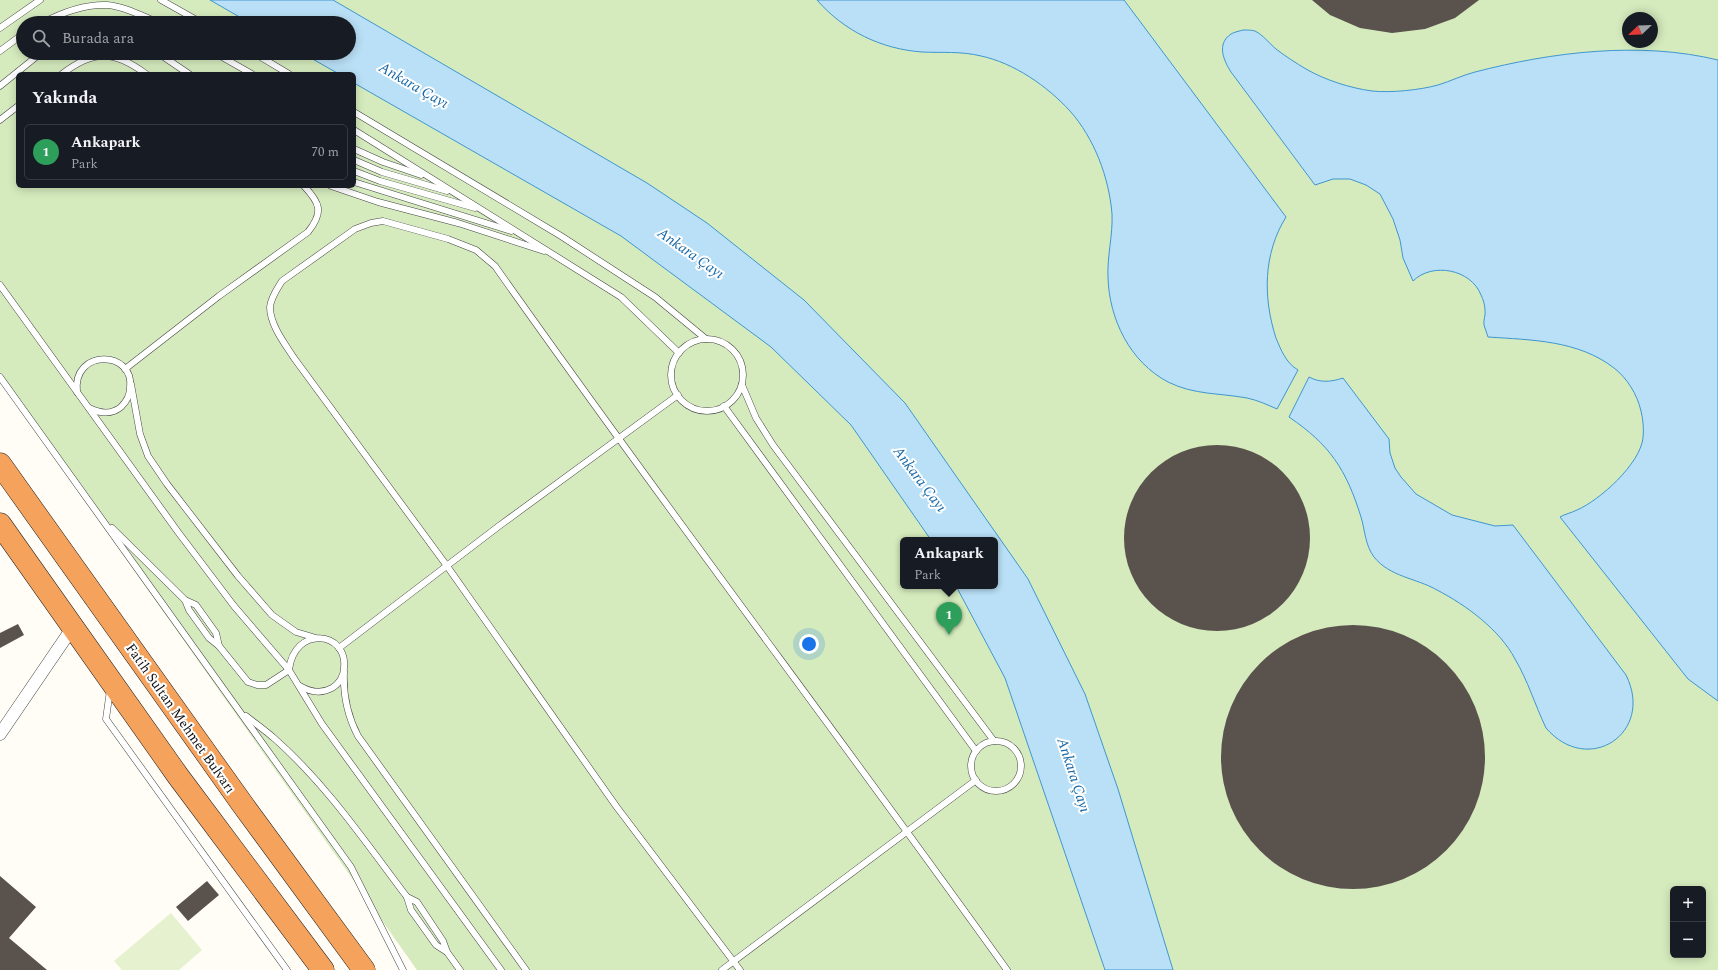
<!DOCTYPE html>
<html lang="tr">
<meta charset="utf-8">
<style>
body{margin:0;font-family:Spectral,serif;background:#242831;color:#f1f3f6}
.controls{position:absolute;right:12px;bottom:12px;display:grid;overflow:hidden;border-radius:6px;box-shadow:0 2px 10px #0003}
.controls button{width:36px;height:36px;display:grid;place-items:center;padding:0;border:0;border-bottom:1px solid #363941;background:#171b24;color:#f1f3f6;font:20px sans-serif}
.compass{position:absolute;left:1622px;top:12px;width:36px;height:36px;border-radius:50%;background:#171b24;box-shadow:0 2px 10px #0003;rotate:247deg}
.you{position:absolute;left:809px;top:644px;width:14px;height:14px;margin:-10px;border:3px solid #fff;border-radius:50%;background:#1a73e8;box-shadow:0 0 0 6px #1a73e833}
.badge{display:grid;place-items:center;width:26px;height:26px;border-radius:50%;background:#2563eb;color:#fff;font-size:13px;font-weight:700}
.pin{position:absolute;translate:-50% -33px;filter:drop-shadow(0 1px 2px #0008)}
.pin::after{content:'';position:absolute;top:21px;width:14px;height:12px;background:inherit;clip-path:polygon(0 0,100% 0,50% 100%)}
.popup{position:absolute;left:900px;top:537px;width:98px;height:52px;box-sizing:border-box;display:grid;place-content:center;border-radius:6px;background:#171b24;filter:drop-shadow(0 1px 3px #0005);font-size:13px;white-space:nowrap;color:#9ea1a6}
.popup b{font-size:15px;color:#f1f3f6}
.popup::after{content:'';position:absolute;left:50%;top:100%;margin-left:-8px;border:8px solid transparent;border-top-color:#171b24}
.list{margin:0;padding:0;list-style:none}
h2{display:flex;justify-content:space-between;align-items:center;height:52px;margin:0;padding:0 16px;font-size:17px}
h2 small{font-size:13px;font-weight:400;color:#9ea1a6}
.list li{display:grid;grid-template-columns:26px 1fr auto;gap:12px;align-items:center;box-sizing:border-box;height:56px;margin:0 8px 8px;padding:0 8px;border:1px solid #363941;border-radius:6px}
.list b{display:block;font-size:15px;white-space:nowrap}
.list p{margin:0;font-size:13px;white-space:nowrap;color:#9ea1a6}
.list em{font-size:13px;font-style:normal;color:#9ea1a6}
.icon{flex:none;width:22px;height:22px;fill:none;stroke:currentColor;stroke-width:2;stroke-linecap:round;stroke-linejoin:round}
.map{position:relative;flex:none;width:1718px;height:970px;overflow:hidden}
.search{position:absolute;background:#171b24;box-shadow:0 2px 10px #0003;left:16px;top:16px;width:340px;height:44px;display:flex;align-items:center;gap:10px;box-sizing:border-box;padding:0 14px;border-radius:22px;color:#9ea1a6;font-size:15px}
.panel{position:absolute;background:#171b24;box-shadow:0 2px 10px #0003;left:16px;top:72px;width:340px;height:116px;border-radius:6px}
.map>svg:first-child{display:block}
</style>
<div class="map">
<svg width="1718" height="970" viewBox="0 0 1718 970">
<rect width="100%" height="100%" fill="#fffdf5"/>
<!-- green -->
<path fill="#d5ebbd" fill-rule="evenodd" d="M 0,0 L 1718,0 L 1718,970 L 417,970 L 0,381 ZM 1628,18 L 1652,18 L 1652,42 L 1628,42 ZM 23,23 L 349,23 L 349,53 L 23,53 ZM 18,74 L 354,74 L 354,186 L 18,186 ZM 903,540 L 995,540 L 995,586 L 903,586 ZM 1673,889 L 1703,889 L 1703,955 L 1673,955 Z"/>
<!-- pitch -->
<polygon fill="#e6f2cf" points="171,913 202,950 179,970 122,970 114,961"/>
<!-- water -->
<g fill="#b9e0f7" stroke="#3f96cf">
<polygon points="210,0 333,0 647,183 707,223 804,300 905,403 1028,579 1085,694 1118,789 1173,970 1105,970 1005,678 956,586 995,586 995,540 931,540 851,425 771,347 621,236 354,83 354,74 339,74 302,53 349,53 349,23 250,23"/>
<path d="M 817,0 L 1124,0 L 1286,217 C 1263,254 1263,298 1276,338 C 1281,350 1286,363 1298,370 L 1277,409 C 1268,405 1257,400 1247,398 C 1220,393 1194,395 1168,382 C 1130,362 1109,319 1108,277 C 1107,256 1113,235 1112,214 C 1109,177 1094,138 1070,111 C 1047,86 1014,63 981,56 C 961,51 942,53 922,52 C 881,49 844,31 817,0 Z"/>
<path d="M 1243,30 C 1247,30 1252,30 1255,31 C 1263,35 1269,43 1276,49 C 1285,56 1296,63 1306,69 C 1325,80 1350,88 1372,91 C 1391,93 1420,90 1438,85 C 1451,81 1463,75 1475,72 C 1552,52 1640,41 1718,60 L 1718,701 L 1688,679 L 1560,517 C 1565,514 1571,513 1577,510 C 1600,500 1640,464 1643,438 C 1644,429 1643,419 1641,411 C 1637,394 1627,378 1614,368 C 1578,340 1531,340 1488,337 C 1487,333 1485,329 1484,325 C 1483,320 1486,315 1485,310 C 1485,305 1483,299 1481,295 C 1471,269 1432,262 1413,281 L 1403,258 L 1400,240 L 1393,219 L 1380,194 L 1366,185 L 1350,179 L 1333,179 L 1315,185 L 1231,72 C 1224,61 1216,44 1231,34 C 1234,32 1240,31 1243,30 Z"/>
<path d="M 1309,377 C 1320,383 1331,382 1343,378 L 1389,439 L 1390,453 L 1395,468 L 1401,477 L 1416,494 L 1452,515 L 1495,526 L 1513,525 L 1626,675 C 1655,733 1588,777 1546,728 C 1535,705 1528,681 1515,659 C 1500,630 1466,605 1437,590 C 1416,578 1390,577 1374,557 C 1365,545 1365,530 1361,517 C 1346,469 1330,445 1289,417 Z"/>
</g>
<!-- building -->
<g fill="#5a524d">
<polygon points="1312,0 1479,0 1455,18 1425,29 1392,33 1360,28 1330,15"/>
<circle cx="1217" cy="538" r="93"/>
<polygon points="18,624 24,635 0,648 0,633"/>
<circle cx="1353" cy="757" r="132"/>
<polygon points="0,876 36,907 9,938 47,970 0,970"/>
<polygon points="207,881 219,895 188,921 176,907"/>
</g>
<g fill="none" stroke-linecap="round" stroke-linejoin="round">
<defs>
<g id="lane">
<polyline points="161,0 202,23"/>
<path d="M 42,23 C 61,13 84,4 107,5 C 124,6 144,17 160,23"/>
<polyline points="0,28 40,0"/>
<polyline points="0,51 23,34"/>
<polyline points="158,53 189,74"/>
<polyline points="215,53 252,74"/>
<polyline points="254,53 289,74"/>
<path d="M 62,74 C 93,50 114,50 146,74"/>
<polyline points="0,86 41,53"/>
<polyline points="354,112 561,236 655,297 706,339"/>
<polyline points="0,120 18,106"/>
<polyline points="354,130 621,297 679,353"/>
<polyline points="354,149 383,162 421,175"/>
<polyline points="354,160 382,172 447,191"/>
<polyline points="354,171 380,181 475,208"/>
<polyline points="354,182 511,231"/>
<polyline points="331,186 378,202 458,223 544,251"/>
<polyline points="0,285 178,532 234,606 289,670 322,724 501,970"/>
<circle cx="707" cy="375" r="36"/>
<path d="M 125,369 L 219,296 L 308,232 C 324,212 320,203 304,186"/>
<polyline points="0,377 351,867 403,970"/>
<polyline points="131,384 140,434 148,456 167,484 238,576 272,615 296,632 316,638"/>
<polyline points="742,385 756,418 773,445 994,741"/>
<path d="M 77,392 C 72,348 135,350 130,388 C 130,395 126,402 121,407 C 111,415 99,413 89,408"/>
<polyline points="724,406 976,751"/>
<polyline points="112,528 185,600 196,605 216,633 219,646"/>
<path d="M 185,600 L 189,610 L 209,638 L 219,646 L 248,682 L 257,685 L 266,685 L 289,670 C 294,625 348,631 344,668 C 344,676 339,684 332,688 C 321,694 310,692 300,686"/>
<polyline points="339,648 499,526 678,395"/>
<path d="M 344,672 C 343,695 347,715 358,736 L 526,970"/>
<polyline points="110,690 106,719 287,970"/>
<path d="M 246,716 C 256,724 266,731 275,739 C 327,785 366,843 407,897 L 411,910 L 436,945 L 447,952 L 460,970"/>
<circle cx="996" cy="766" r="25"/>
<polyline points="407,897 417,902 443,941 447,952"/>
<polyline points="722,970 976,780"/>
<path d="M 740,970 L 616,806 L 447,566 L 294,358 C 285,344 270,325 270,307 C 271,297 277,289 282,281 L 355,229 L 371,223 L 383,221 L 448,239 L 476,250 L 495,266 C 662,503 838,734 1007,970"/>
</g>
<polyline id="street" points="0,734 73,627"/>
<g id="highway">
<polyline points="0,464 243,805 364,970"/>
<polyline points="0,524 178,776 323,970"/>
</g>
</defs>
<!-- lane casing -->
<use href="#lane" stroke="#444" stroke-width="7"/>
<!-- street casing -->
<use href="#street" stroke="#444" stroke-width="13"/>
<!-- highway casing -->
<use href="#highway" stroke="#222" stroke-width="23"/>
<!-- lane -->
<use href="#lane" stroke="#fff" stroke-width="6"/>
<!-- street -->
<use href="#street" stroke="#fff" stroke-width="12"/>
<!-- highway -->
<use href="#highway" stroke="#f5a25d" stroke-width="22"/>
</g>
<g text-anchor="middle" stroke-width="4" stroke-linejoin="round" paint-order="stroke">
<!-- street labels -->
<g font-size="14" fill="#111" stroke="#fff">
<text transform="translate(181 718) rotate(55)" y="5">Fatih Sultan Mehmet Bulvarı</text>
</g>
<!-- water labels -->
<g font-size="15" font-style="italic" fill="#1768a6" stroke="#fff">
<text transform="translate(414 85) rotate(30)" y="5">Ankara Çayı</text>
<text transform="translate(691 253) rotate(35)" y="5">Ankara Çayı</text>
<text transform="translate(920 479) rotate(53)" y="5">Ankara Çayı</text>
<text transform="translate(1074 775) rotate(72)" y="5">Ankara Çayı</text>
</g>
</g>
</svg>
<div class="controls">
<button>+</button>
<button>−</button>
</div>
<svg class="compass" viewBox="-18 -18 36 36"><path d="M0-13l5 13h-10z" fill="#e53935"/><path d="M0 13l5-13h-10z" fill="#9ea1a6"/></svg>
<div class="you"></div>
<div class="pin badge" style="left:949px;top:635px;background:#2e9e5b">1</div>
<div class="popup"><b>Ankapark</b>Park</div>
<div class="search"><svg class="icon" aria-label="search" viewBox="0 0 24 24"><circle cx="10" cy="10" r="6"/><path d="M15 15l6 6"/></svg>Burada ara</div>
<section class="panel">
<h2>Yakında<small></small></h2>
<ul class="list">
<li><span class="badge" style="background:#2e9e5b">1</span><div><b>Ankapark</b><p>Park</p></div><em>70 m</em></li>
</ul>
</section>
</div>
